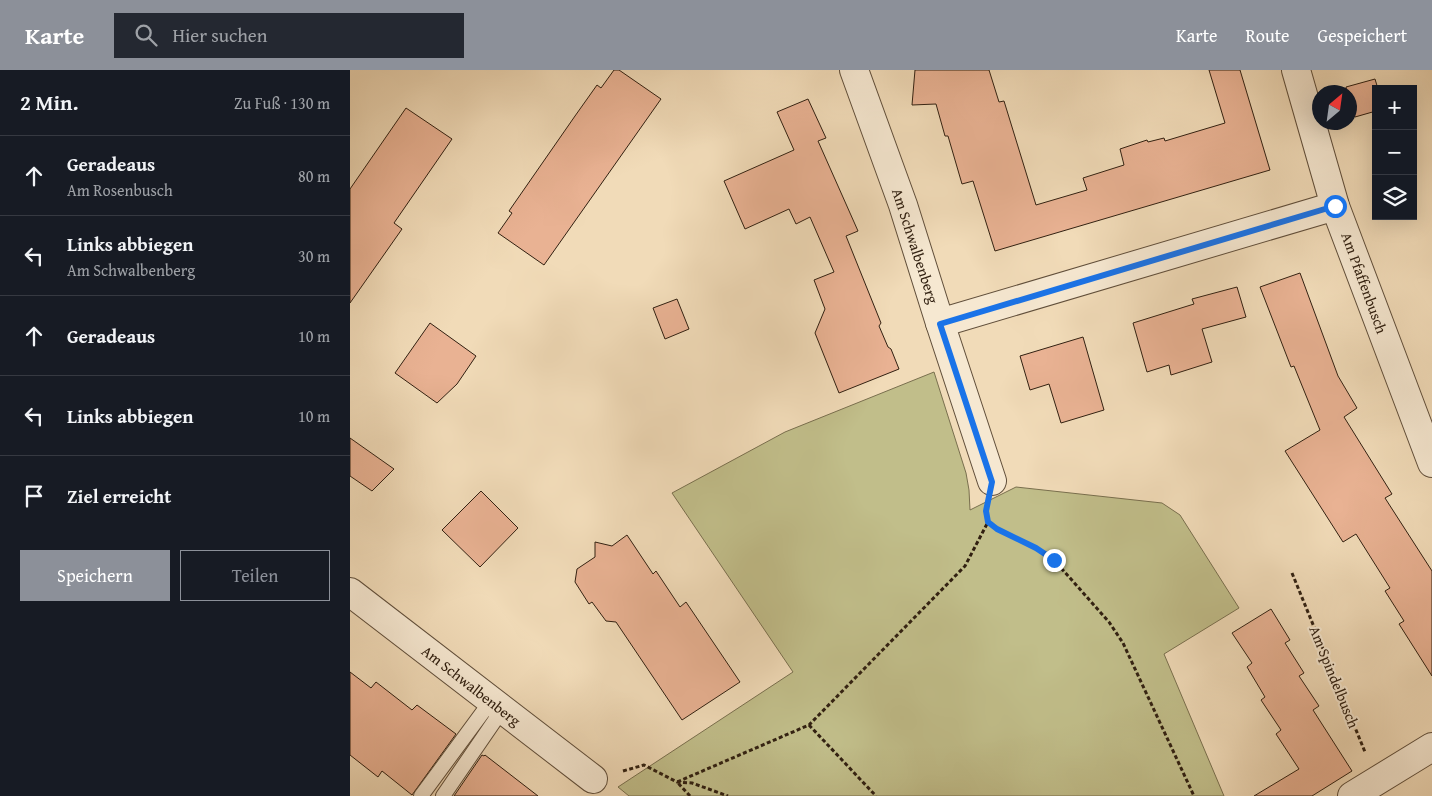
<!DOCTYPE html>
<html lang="de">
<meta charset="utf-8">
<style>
body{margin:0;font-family:"Gentium Book Plus",serif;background:#242831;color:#f1f3f6}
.controls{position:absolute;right:15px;top:15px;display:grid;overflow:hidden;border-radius:0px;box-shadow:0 5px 20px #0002}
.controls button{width:45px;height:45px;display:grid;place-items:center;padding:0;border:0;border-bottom:1px solid #363941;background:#171b24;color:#f1f3f6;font:25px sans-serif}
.compass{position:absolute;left:962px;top:15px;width:45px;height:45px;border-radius:50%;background:#171b24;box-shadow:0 5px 20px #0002;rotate:29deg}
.stop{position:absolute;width:15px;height:15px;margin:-11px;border:4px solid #1a73e8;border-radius:50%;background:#fff}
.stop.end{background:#1a73e8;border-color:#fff;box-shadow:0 1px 5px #0008}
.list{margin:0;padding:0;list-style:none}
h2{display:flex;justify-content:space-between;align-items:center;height:65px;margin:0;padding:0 20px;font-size:21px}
h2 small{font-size:16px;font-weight:400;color:#9ea1a6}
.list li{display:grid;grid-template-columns:32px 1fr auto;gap:15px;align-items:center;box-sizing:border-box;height:80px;padding:0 20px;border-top:1px solid #363941}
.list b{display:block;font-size:19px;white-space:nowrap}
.list p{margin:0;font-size:16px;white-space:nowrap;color:#9ea1a6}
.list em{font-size:16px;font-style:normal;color:#9ea1a6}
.actions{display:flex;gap:10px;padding:15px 20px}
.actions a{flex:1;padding:11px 0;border:1px solid #8c9099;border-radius:0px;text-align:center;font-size:18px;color:#8c9099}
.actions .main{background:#8c9099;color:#fff}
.icon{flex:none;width:28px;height:28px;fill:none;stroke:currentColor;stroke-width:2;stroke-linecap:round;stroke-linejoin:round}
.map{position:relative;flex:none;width:1082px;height:726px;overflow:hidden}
header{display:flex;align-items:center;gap:30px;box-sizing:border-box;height:70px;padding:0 25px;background:#8c9099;color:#fff}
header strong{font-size:24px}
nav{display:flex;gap:28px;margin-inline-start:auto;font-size:18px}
.search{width:350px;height:45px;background:#242831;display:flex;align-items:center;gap:12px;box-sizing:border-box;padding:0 18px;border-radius:0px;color:#9ea1a6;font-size:19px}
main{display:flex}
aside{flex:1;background:#171b24}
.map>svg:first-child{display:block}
</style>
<header>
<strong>Karte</strong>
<div class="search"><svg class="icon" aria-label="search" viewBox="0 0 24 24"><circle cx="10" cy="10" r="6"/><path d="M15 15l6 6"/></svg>Hier suchen</div>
<nav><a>Karte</a><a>Route</a><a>Gespeichert</a></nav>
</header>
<main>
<aside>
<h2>2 Min.<small>Zu Fuß · 130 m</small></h2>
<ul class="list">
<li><svg class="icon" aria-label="ahead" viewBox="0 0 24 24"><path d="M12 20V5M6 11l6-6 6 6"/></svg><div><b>Geradeaus</b><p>Am Rosenbusch</p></div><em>80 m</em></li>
<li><svg class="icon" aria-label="left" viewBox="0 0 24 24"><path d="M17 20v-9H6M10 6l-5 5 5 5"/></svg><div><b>Links abbiegen</b><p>Am Schwalbenberg</p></div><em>30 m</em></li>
<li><svg class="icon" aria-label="ahead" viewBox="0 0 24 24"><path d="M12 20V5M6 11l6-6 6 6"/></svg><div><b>Geradeaus</b></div><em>10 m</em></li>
<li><svg class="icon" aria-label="left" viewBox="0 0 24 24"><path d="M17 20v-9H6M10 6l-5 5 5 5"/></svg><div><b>Links abbiegen</b></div><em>10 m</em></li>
<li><svg class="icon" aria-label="arrive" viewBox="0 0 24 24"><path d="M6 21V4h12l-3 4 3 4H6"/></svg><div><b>Ziel erreicht</b></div></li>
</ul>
<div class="actions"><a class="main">Speichern</a><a>Teilen</a></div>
</aside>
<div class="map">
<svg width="1082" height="726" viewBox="0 0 1082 726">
<rect width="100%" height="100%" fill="#f1dbb8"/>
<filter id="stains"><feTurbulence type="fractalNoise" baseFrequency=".004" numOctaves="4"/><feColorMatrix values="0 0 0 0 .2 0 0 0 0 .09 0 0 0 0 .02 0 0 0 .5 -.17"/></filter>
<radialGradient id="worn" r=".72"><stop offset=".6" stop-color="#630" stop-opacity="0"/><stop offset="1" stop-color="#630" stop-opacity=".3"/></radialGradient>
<!-- green -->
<polygon fill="#c1be8a" stroke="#796f4e" points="584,302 616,403 619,420 620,440 666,417 812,433 830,445 889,538 814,584 874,726 279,726 268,717 443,602 322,423 435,362"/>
<!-- building -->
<g fill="#e9b293" stroke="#312011">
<polygon points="264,0 269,0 311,29 194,195 148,163 162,143 159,141 225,46 247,15 251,18"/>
<polygon points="565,0 639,0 649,32 654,31 686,135 737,120 733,108 774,95 770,79 797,70 798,72 814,68 815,71 875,53 859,0 890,0 920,100 645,181 623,111 612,114 598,66 595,66 586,34 562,35"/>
<polygon points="1025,9 1028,19 1026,19 1026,41 1005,47 1000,30 1000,22 997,22 996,17"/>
<polygon points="458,29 476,68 468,71 508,161 496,166 531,253 529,256 538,277 541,279 549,299 489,323 465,263 475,239 464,210 484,202 460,147 446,154 439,139 395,159 374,111 444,80 427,42"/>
<polygon points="56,38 102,69 44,153 52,159 0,233 0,119"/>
<polygon points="950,203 988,306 1007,338 994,347 1042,424 1035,428 1082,501 1082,606 1049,554 1054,551 1035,521 1040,518 1006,464 993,472 935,381 970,360 944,296 941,297 910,217"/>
<polygon points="887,217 896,247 852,259 862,292 821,305 819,295 797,302 783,253 844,234 842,229"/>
<polygon points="327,229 339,259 315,269 303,238"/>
<polygon points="80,253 126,286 107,314 87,333 45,303"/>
<polygon points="733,267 754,340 711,353 699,314 680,320 670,286"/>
<polygon points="0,368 44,399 22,421 0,406"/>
<polygon points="131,421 168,458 130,497 92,460"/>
<polygon points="277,465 303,504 306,501 330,537 336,532 390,612 332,650 266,552 256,551 242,532 239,534 225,512 227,499 245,487 245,472 262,476"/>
<polygon points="921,539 940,570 935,573 954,603 949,606 969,636 963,640 1002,701 962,726 904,726 949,699 926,664 931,660 911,630 915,627 897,597 902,593 882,563"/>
<polygon points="0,602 21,618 26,612 62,640 67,635 106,664 62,725 32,701 28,707 0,685"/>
<polygon points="132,685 134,686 135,685 188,726 104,726"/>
</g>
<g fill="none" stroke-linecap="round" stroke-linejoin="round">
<defs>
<g id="service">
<polyline points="71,726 141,631"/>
<polyline points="93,726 152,640"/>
</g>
<g id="minor">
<polyline points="504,0 553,135 590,253 642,411"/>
<polyline points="946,0 985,136 1082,393"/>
<polyline points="590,253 985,136"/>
<polyline points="0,522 243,709"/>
<polyline points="1002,726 1082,677"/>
</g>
</defs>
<!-- service casing -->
<use href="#service" stroke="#614f3b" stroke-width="16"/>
<!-- minor casing -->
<use href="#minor" stroke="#614f3b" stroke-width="30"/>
<!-- path -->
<g stroke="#312011" stroke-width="3" stroke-dasharray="4 2.5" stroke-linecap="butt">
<polyline points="636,442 638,452 647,459 686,478 704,490 759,552 773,573 844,726"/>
<polyline points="942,503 1015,682"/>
<polyline points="459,655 526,726"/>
<polyline points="273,701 294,695 327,712 342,713 378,726"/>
<polyline points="340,726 327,712 459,655 615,496 638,452"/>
</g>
<!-- service -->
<use href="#service" stroke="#f6e8d1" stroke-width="14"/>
<!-- minor -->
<use href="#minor" stroke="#f6e8d1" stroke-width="28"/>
</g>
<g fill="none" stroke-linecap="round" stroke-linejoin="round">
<!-- route -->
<polyline stroke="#1a73e8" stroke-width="6" points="704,490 686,478 647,459 638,452 636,441 642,412 590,254 985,136"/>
</g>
<g text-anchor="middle" stroke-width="4" stroke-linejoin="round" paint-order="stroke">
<!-- street labels -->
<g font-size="15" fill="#312011" stroke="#f6e8d1">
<text transform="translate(565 176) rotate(72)" y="5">Am Schwalbenberg</text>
<text transform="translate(1014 213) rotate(70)" y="5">Am Pfaffenbusch</text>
<text transform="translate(984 607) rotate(68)" y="5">Am Spindelbusch</text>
<text transform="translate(121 616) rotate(38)" y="5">Am Schwalbenberg</text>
</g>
</g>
<rect width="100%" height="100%" filter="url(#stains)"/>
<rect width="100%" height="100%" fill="url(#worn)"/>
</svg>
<div class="controls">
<button>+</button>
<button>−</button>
<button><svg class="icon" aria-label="layers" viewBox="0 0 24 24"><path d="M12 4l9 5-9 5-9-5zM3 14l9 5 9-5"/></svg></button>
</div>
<svg class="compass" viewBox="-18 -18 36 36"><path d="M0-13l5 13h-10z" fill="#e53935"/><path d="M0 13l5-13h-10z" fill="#9ea1a6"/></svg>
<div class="stop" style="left:985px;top:136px"></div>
<div class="stop end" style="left:704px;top:490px"></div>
</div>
</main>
